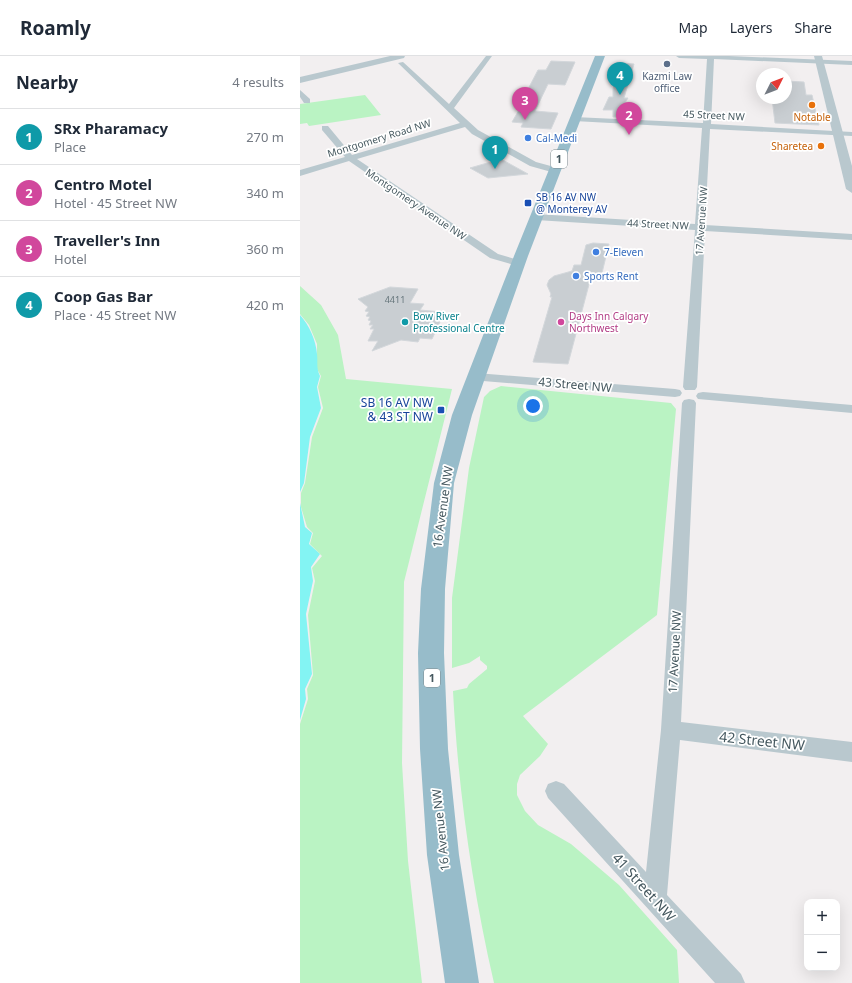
<!DOCTYPE html>
<meta charset="utf-8">
<style>
body{margin:0;font-family:"Noto Sans",sans-serif;background:#f6f6f7;color:#1f2937}
.controls{position:absolute;right:12px;bottom:12px;display:grid;overflow:hidden;border-radius:8px;box-shadow:0 4px 16px #0002}
.controls button{width:36px;height:36px;display:grid;place-items:center;padding:0;border:0;border-bottom:1px solid #e0e1e3;background:#fff;color:#1f2937;font:20px sans-serif}
.compass{position:absolute;left:456px;top:12px;width:36px;height:36px;border-radius:50%;background:#fff;box-shadow:0 4px 16px #0002;rotate:48deg}
.you{position:absolute;left:233px;top:350px;width:14px;height:14px;margin:-10px;border:3px solid #fff;border-radius:50%;background:#1a73e8;box-shadow:0 0 0 6px #1a73e833}
.badge{display:grid;place-items:center;width:26px;height:26px;border-radius:50%;background:#155f8c;color:#fff;font-size:13px;font-weight:700}
.pin{position:absolute;translate:-50% -33px;filter:drop-shadow(0 1px 2px #0008)}
.pin::after{content:'';position:absolute;top:21px;width:14px;height:12px;background:inherit;clip-path:polygon(0 0,100% 0,50% 100%)}
.list{margin:0;padding:0;list-style:none}
h2{display:flex;justify-content:space-between;align-items:center;height:52px;margin:0;padding:0 16px;font-size:17px}
h2 small{font-size:13px;font-weight:400;color:#747a83}
.list li{display:grid;grid-template-columns:26px 1fr auto;gap:12px;align-items:center;box-sizing:border-box;height:56px;padding:0 16px;border-top:1px solid #e0e1e3}
.list b{display:block;font-size:15px;white-space:nowrap}
.list p{margin:0;font-size:13px;white-space:nowrap;color:#747a83}
.list em{font-size:13px;font-style:normal;color:#747a83}
.map{position:relative;flex:none;width:552px;height:927px;overflow:hidden}
header{display:flex;align-items:center;gap:24px;box-sizing:border-box;height:56px;padding:0 20px;background:#fff;border-bottom:1px solid #e0e1e3}
header strong{font-size:19px}
nav{display:flex;gap:22px;margin-inline-start:auto;font-size:14px}
main{display:flex}
aside{flex:1;background:#fff}
.map>svg:first-child{display:block}
</style>
<header>
<strong>Roamly</strong>
<nav><a>Map</a><a>Layers</a><a>Share</a></nav>
</header>
<main>
<aside>
<h2>Nearby<small>4 results</small></h2>
<ul class="list">
<li><span class="badge" style="background:#0f9aa8">1</span><div><b>SRx Pharamacy</b><p>Place</p></div><em>270 m</em></li>
<li><span class="badge" style="background:#d1479c">2</span><div><b>Centro Motel</b><p>Hotel · 45 Street NW</p></div><em>340 m</em></li>
<li><span class="badge" style="background:#d1479c">3</span><div><b>Traveller's Inn</b><p>Hotel</p></div><em>360 m</em></li>
<li><span class="badge" style="background:#0f9aa8">4</span><div><b>Coop Gas Bar</b><p>Place · 45 Street NW</p></div><em>420 m</em></li>
</ul>
</aside>
<div class="map">
<svg width="552" height="927" viewBox="0 0 552 927">
<rect width="100%" height="100%" fill="#f2eff0"/>
<!-- green -->
<g fill="#baf3c3">
<polygon points="65,39 81,59 9,70 7,67 0,68 0,48"/>
<polygon points="0,230 21,249 38,279 46,323 152,333 104,526 102,707 108,805 122,927 0,927 0,668 8,643 7,633 13,619 8,559 15,525 12,512 22,500 10,488 13,477 7,471 1,451 1,437 5,427 12,381 23,352 18,331 21,320 17,313 17,288 9,269 0,258"/>
<path d="M 201,330 L 371,347 L 376,353 L 357,559 L 223,660 L 248,688 L 240,700 L 220,719 L 217,728 L 217,739 L 225,755 L 238,769 L 271,788 L 319,829 L 377,894 L 379,927 L 194,927 C 172,831 158,733 153,635 L 167,632 L 169,628 L 187,613 L 187,610 L 180,604 L 180,600 L 169,607 L 152,612 L 152,542 L 169,412 L 184,341 L 190,335 Z"/>
</g>
<!-- water -->
<g fill="#83f4f3">
<path d="M 0,259 C 9,269 16,284 17,298 C 18,306 16,312 20,320 L 17,331 L 21,352 L 10,381 L 4,427 L 0,436 Z"/>
<polygon points="0,447 5,471 12,477 9,488 20,498 11,511 13,525 6,558 12,618 5,633 6,643 0,664"/>
</g>
<!-- building -->
<g fill="#c9ced2" stroke="#d3d7db">
<polygon points="251,5 275,6 265,29 248,28 235,55 258,57 251,73 221,71 223,67 212,66 229,37 226,37 238,14 246,14"/>
<polygon points="320,7 334,8 324,42 328,42 316,61 313,61 313,54 303,54 309,41 313,41 313,33"/>
<polygon points="486,25 504,26 506,39 512,39 519,69 475,67 472,42 486,42"/>
<polygon points="201,103 228,118 188,122 170,112"/>
<polygon points="293,187 309,188 302,217 292,217 268,308 233,306 252,241 250,241 251,238 247,229 249,224 254,220 272,215 274,209 281,209 286,189"/>
<polygon points="90,231 118,233 110,247 124,248 120,254 142,256 138,265 140,266 132,283 120,282 118,286 101,284 72,295 78,285 68,285 74,273 70,273 73,269 69,269 71,265 68,264 70,261 66,260 69,256 65,255 68,251 58,243"/>
</g>
<g fill="none" stroke-linecap="round" stroke-linejoin="round">
<!-- minor -->
<g fill="#b9c8ce" fill-rule="evenodd">
<polygon points="186,0 192,0 154,52 178,74 236,106 258,112 258,116 255,117 230,110 172,78 165,71 57,103 198,198 222,205 223,207 222,209 218,210 190,202 49,105 0,120 0,114 45,101 22,74 22,70 28,70 52,99 160,67 98,7 103,6 149,48"/>
<polygon points="376,0 429,0 552,5 552,9 414,3 411,68 552,76 552,80 410,73 405,169 552,178 552,184 405,175 397,331 395,334 385,334 383,331 395,174 236,164 231,161 236,158 395,168 402,72 274,65 270,63 274,61 403,67 407,3 379,2"/>
<polygon points="0,34 10,43 10,47 4,47 0,41"/>
<polygon points="176,317 375,333 380,334 382,337 380,340 375,341 171,324 169,321 171,318"/>
<polygon points="403,336 552,349 552,357 398,343 396,340 398,337"/>
<polygon points="389,343 394,344 396,347 381,666 552,686 552,706 380,684 367,839 441,918 445,927 415,927 248,742 245,735 248,728 256,725 264,728 346,816 361,674 382,347 384,344"/>
</g>
<!-- tertiary -->
<g fill="#b9c8ce" fill-rule="evenodd">
<polygon points="90,0 105,0 104,2 0,27 0,21"/>
<polygon points="514,0 522,0 552,110 552,137 546,133"/>
</g>
<!-- trunk -->
<polygon fill="#97bcca" fill-rule="evenodd" points="295,0 305,0 228,200 172,359 154,427 145,533 144,597 148,693 159,799 179,927 145,927 127,799 120,693 118,597 121,533 134,427 152,359 214,200"/>
</g>
<!-- markers -->
<circle fill="#5c6f8a" stroke="#fff" stroke-width="1.5" cx="367" cy="8" r="4"/>
<g fill="#e8710a" stroke="#fff" stroke-width="1.5">
<circle cx="512" cy="49" r="4"/>
<circle cx="521" cy="90" r="4"/>
</g>
<g fill="#3f7fe0" stroke="#fff" stroke-width="1.5">
<circle cx="228" cy="82" r="4"/>
<circle cx="296" cy="196" r="4"/>
<circle cx="276" cy="220" r="4"/>
</g>
<g fill="#1a4fb4" stroke="#fff" stroke-width="1.5">
<rect x="224" y="143" width="8" height="8" rx="2"/>
<rect x="137" y="350" width="8" height="8" rx="2"/>
</g>
<circle fill="#0f9aa8" stroke="#fff" stroke-width="1.5" cx="105" cy="266" r="4"/>
<circle fill="#d1479c" stroke="#fff" stroke-width="1.5" cx="261" cy="266" r="4"/>
<g text-anchor="middle" stroke-width="3.5" stroke-linejoin="round" paint-order="stroke">
<!-- far-number labels -->
<g font-size="9" fill="#66767c">
<text x="95" y="247">4411</text>
</g>
<!-- far-service labels -->
<g font-size="10" fill="#4e5e75" stroke="#fff">
<text x="367" y="24">Kazmi Law<tspan x="367" dy="12">office</tspan></text>
</g>
<!-- far-street labels -->
<g font-size="10" fill="#45585f" stroke="#fff">
<text transform="translate(414 59) rotate(3)" y="4">45 Street NW</text>
<text transform="translate(79 82) rotate(-17)" y="4">Montgomery Road NW</text>
<text transform="translate(116 148) rotate(34)" y="4">Montgomery Avenue NW</text>
<text transform="translate(401 165) rotate(-86)" y="4">17 Avenue NW</text>
<text transform="translate(358 168) rotate(3)" y="4">44 Street NW</text>
</g>
<!-- far-food labels -->
<g font-size="10" fill="#c56008" stroke="#fff">
<text x="512" y="65">Notable</text>
<text x="513" y="94" text-anchor="end">Sharetea</text>
</g>
<!-- far-shop labels -->
<g font-size="10" fill="#366cbe" stroke="#fff" text-anchor="start">
<text x="236" y="86">Cal-Medi</text>
<text x="304" y="200">7-Eleven</text>
<text x="284" y="224">Sports Rent</text>
</g>
<!-- far-transit labels -->
<g font-size="10" fill="#164399" stroke="#fff" text-anchor="start">
<text x="236" y="145">SB 16 AV NW<tspan x="236" dy="12">@ Monterey AV</tspan></text>
</g>
<!-- far-culture labels -->
<g font-size="10" fill="#0d838f" stroke="#fff" text-anchor="start">
<text x="113" y="264">Bow River<tspan x="113" dy="12">Professional Centre</tspan></text>
</g>
<!-- far-hotel labels -->
<g font-size="10" fill="#b23c85" stroke="#fff" text-anchor="start">
<text x="269" y="264">Days Inn Calgary<tspan x="269" dy="12">Northwest</tspan></text>
</g>
<!-- shield labels -->
<g fill="#fff" stroke="#7d8a8f" stroke-width="1">
<rect x="251" y="94" width="16" height="18" rx="3"/>
<rect x="124" y="613" width="16" height="18" rx="3"/>
</g>
<g font-size="11" font-weight="bold" fill="#45585f">
<text x="259" y="107">1</text>
<text x="132" y="626">1</text>
</g>
<!-- street labels -->
<g font-size="12" fill="#45585f" stroke="#fff">
<text transform="translate(275 329) rotate(5)" y="4">43 Street NW</text>
<text transform="translate(143 451) rotate(-82)" y="4">16 Avenue NW</text>
<text transform="translate(375 596) rotate(-87)" y="4">17 Avenue NW</text>
<text transform="translate(141 774) rotate(-96)" y="4">16 Avenue NW</text>
</g>
<!-- transit labels -->
<g font-size="12" fill="#164399" stroke="#fff" text-anchor="end">
<text x="133" y="351">SB 16 AV NW<tspan x="133" dy="14">&amp; 43 ST NW</tspan></text>
</g>
<!-- near-street labels -->
<g font-size="14" fill="#45585f" stroke="#fff">
<text transform="translate(462 685) rotate(6)" y="5">42 Street NW</text>
<text transform="translate(344 831) rotate(48)" y="5">41 Street NW</text>
</g>
</g>
</svg>
<div class="controls">
<button>+</button>
<button>−</button>
</div>
<svg class="compass" viewBox="-18 -18 36 36"><path d="M0-13l5 13h-10z" fill="#e53935"/><path d="M0 13l5-13h-10z" fill="#747a83"/></svg>
<div class="you"></div>
<div class="pin badge" style="left:195px;top:113px;background:#0f9aa8">1</div>
<div class="pin badge" style="left:329px;top:79px;background:#d1479c">2</div>
<div class="pin badge" style="left:225px;top:64px;background:#d1479c">3</div>
<div class="pin badge" style="left:320px;top:39px;background:#0f9aa8">4</div>
</div>
</main>
